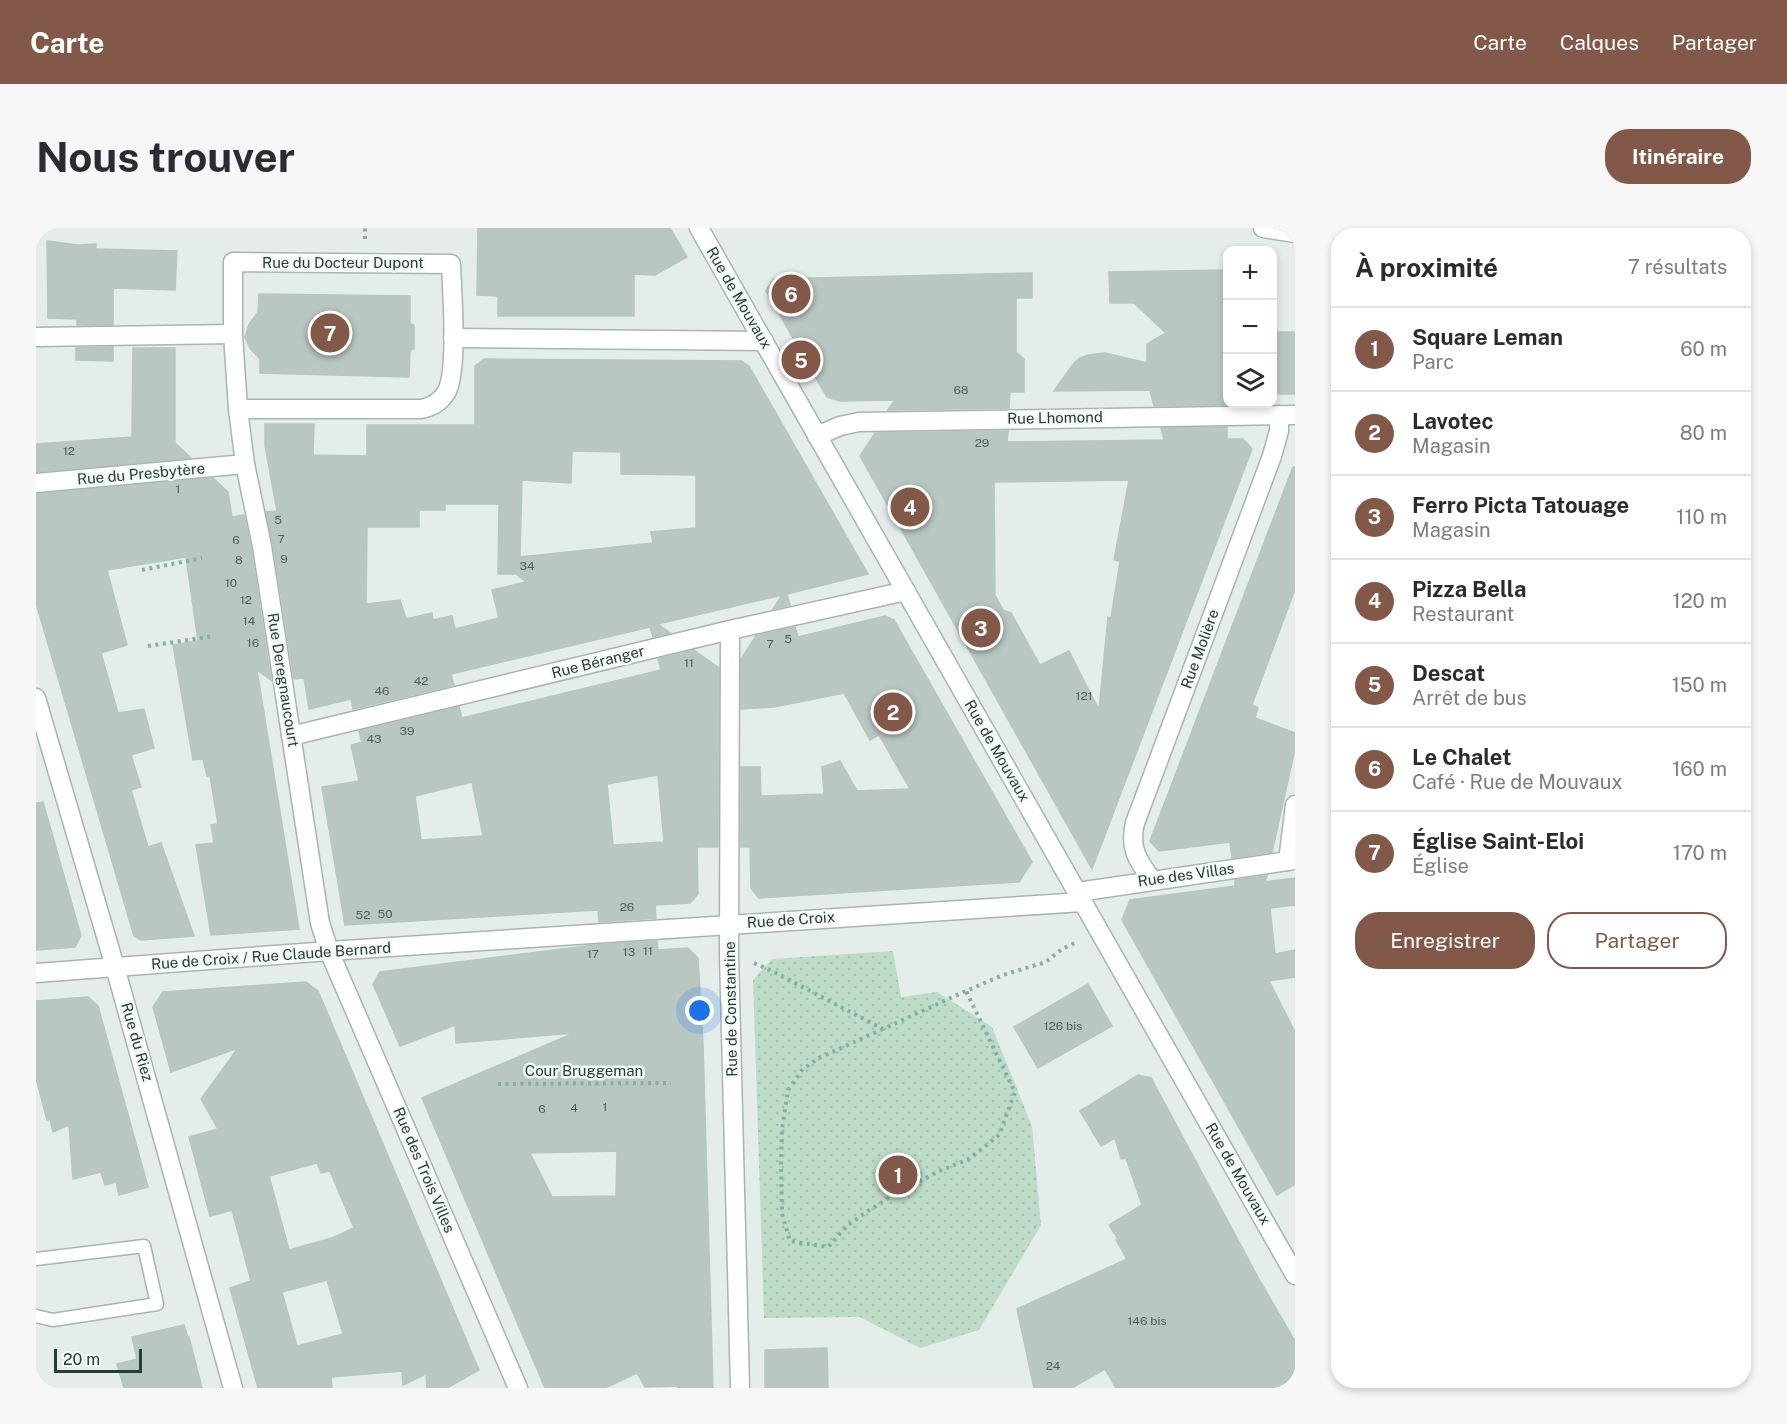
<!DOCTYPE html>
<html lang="fr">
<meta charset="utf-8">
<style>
body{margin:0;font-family:"Public Sans",sans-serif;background:#f7f7f7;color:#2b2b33}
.controls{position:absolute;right:18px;top:18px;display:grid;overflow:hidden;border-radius:12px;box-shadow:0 3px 9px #0003}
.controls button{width:54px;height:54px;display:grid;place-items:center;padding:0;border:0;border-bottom:2px solid #e1e1e2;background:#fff;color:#2b2b33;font:30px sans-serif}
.scale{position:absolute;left:18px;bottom:15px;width:88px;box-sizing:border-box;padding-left:6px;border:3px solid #243e39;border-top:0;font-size:16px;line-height:21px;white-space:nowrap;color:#243e39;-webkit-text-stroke:4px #f4f9f7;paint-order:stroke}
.you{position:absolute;left:664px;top:783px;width:21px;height:21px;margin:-15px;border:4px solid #fff;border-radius:50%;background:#1a73e8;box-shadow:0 0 0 9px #1a73e833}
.badge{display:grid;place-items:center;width:39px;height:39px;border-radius:50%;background:#825948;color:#fff;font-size:20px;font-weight:700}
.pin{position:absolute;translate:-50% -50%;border:3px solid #fff;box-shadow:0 2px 6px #0006}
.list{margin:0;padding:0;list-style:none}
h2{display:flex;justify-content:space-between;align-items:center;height:78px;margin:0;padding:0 24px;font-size:26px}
h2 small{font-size:20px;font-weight:400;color:#7c7c81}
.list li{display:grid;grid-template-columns:39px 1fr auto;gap:18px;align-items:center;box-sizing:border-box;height:84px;padding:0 24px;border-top:2px solid #e1e1e2}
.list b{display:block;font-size:22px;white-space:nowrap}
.list p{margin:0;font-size:20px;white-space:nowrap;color:#7c7c81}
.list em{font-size:20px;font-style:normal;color:#7c7c81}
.actions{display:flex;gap:12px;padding:18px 24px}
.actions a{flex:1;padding:14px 0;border:2px solid #825948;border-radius:24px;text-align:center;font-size:21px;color:#825948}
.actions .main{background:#825948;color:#fff}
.icon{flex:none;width:33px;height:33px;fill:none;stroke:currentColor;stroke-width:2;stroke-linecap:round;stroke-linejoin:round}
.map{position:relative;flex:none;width:1259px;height:1160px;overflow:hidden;border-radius:24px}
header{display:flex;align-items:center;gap:36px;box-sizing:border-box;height:84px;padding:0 30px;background:#825948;color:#fff}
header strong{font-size:28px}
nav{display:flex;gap:33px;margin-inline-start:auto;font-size:21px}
.intro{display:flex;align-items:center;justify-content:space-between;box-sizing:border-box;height:144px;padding:0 36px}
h1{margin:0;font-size:42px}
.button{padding:15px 27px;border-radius:24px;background:#825948;color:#fff;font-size:21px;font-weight:700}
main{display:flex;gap:36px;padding:0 36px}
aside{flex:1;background:#fff;border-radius:24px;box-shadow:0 3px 9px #0003}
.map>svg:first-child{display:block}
</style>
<header>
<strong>Carte</strong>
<nav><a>Carte</a><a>Calques</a><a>Partager</a></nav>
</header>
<div class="intro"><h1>Nous trouver</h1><a class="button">Itinéraire</a></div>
<main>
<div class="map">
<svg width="1259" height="1160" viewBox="0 0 1259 1160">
<defs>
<pattern id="park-dots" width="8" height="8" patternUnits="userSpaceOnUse" patternTransform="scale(1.5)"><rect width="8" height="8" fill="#bdddc9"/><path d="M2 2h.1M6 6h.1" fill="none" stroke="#a2bfad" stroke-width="1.8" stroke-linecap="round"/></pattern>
</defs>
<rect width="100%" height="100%" fill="#e4ede9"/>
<!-- park -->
<polygon fill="url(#park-dots)" points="857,723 865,769 901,764 956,799 996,898 1005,997 943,1102 884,1120 824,1089 728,1090 717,752 736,731"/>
<!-- building -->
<g fill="#b9c7c3" stroke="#b6c6c1" stroke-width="1.5" fill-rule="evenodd">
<polygon points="442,0 634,0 651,29 619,47 598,46 598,88 462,88 462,68 441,67"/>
<polygon points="11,13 42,17 60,16 60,21 141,23 139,62 77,60 77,97 41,97 41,91 12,90"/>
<polygon points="1191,42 1191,177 1118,178 1114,162 1018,163 1038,135 1044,130 1053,127 1069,125 1111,135 1111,116 1130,105 1098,75 1074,75 1073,44"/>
<polygon points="996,45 996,70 980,70 980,124 988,131 988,164 974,164 973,180 852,182 859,172 804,173 791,169 730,63 737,51"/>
<polygon points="223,66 374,68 374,96 378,97 378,121 374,122 373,149 224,145 224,131 214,120 209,109 213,96 222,84"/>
<rect x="1236" y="104" width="23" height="62"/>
<polygon points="77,119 77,133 40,132 40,120"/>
<polygon points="97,120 139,120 139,215 155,230 0,244 0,216 96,209"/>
<path d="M 448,131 L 705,133 L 713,138 L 832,346 L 751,366 L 754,377 L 737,381 L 746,367 L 622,396 L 634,405 L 617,409 L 614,399 L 415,446 L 418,457 L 317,481 L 315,471 L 273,481 L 268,450 L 258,451 L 237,316 L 230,284 L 241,283 L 229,218 L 229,196 L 278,196 L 277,227 L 331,228 L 331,197 L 439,197 L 439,138 ZM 536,223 L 585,224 L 585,246 L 660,247 L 660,300 L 615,304 L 617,315 L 484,329 L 486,252 L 535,255 ZM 409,276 L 463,276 L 462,346 L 480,346 L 490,354 L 456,362 L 463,390 L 419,401 L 416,388 L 397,392 L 396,385 L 370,391 L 364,372 L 330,376 L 331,299 L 383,299 L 383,282 L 409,282 Z"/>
<path d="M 1191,199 L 1191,211 L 1207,211 L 1216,221 L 1056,641 L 824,228 L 839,205 L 972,203 L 971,214 L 1128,212 L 1125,200 ZM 1093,252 L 1078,332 L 1084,333 L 1075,390 L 1072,389 L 1063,482 L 1033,423 L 1004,437 L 975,385 L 967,382 L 959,367 L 958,254 Z"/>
<polygon points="1257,239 1259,239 1259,361 1216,477 1222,480 1219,490 1259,505 1259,521 1236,624 1196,630 1194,614 1123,623 1114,613"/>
<polygon points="177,250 192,264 196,289 208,287 215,320 235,452 221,442 263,701 175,707 160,617 178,615 175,597 182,596 174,548 171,548 167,531 157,532 137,417 162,413 150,329 71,342 91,417 65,425 82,485 108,481 118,520 95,527 105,559 95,562 112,619 125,615 158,708 105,712 98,708 0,375 0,266"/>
<polygon points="849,388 858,392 996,634 983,654 723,670 715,660 714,619 705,619 705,539 724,539 725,568 788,566 786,539 804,533 821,563 874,561 843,507 834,512 808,465 738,479 705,481 705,431 720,408 759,399 762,409"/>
<path d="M 658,422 L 683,440 L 682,619 L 661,619 L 662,666 L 654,675 L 619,677 L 620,690 L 563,694 L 562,682 L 309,697 L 286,559 L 323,553 L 315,517 L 326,514 L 323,503 L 423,479 L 426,490 L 463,481 L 625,442 L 622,431 ZM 622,547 L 628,614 L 577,617 L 571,556 ZM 436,554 L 447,608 L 385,612 L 379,568 Z"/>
<polygon points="7,574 45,708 39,719 0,722 0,575"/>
<polygon points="1231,648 1229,654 1259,650 1259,677 1234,680 1239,726 1259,722 1259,749 1233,753 1259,804 1259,956 1241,967 1086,692 1094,672 1199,658 1199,652"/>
<path d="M 621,713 L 622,722 L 652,720 L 662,730 L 667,816 L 677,1160 L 642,1160 L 642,1158 L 609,1159 L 601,1145 L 569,1160 L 509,1160 L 386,870 L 538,805 L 420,815 L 419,797 L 364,818 L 337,756 L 344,744 L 558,717 ZM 581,923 L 580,968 L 516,969 L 494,925 Z"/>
<path d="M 270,754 L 282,763 L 443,1142 L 411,1160 L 391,1160 L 390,1146 L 367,1157 L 366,1143 L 295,1149 L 296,1160 L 222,1160 L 194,1060 L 215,1053 L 196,982 L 174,988 L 153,909 L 182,901 L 165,871 L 202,820 L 135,844 L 117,779 L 127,764 ZM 281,935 L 285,945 L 294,943 L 318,1000 L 296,1010 L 253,1022 L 233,948 ZM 291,1052 L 307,1106 L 261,1118 L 246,1064 Z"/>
<polygon points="1052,756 1076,798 1002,840 978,799"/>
<polygon points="52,769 62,778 112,959 83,967 80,954 69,957 65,944 37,951 33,897 17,904 14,891 11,892 0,850 0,773"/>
<polygon points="1102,847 1115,850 1224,1053 1259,1113 1259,1160 1080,1160 1069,1141 1036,1160 998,1160 981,1081 1091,1031 1080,1012 1082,1011 1073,997 1106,977 1090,930 1085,931 1079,910 1065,918 1044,883"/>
<polygon points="148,1097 152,1110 153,1109 166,1160 88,1160 81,1136 101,1131 96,1109"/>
<polygon points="791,1120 792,1160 729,1160 729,1122"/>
</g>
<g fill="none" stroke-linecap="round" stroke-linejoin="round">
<defs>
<polyline id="lane" points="0,1031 108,1018 121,1076 17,1092 0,1088"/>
<g id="street">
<polyline points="781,208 804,198 823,194 1259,187"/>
<polyline points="209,236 226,318 284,695 293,723 482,1160"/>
<polyline points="694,402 693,726 704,1160"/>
<polyline points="0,470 79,739 197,1160"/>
<polyline points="255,508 694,402 870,363"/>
<polyline points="1252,633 1259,577"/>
<path d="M 1116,652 C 1101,632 1093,619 1099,595 L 1236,228 L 1243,203 L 1243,187"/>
<polyline points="1042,664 1259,632"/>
<polyline points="0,745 293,723 1047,674"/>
</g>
<g id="secondary">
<polyline points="663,0 1259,1047"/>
<polyline points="1227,0 1259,5"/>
<polyline points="0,109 197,106"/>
<polyline points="417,110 728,113"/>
<path d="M 0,255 L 209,236 L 202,181 L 197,106 L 197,34 L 415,36 C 416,64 422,141 411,163 C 405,174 396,179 385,181 L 202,181"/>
</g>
</defs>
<!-- lane casing -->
<use href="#lane" stroke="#a7b5b1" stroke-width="15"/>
<!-- street casing -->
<use href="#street" stroke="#a7b5b1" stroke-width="21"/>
<!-- secondary casing -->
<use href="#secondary" stroke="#a2b8b2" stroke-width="21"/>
<!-- path -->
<g stroke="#85afa6" stroke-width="4" stroke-dasharray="3 4.5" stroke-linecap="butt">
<polyline points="329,11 329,0"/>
<polyline points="106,342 166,330"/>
<polyline points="112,418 178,408"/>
<polyline points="718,735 736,743 847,801 930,763"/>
<polyline points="847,801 783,830 767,841 752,862 746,901 745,936 746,986 754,1013 792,1019 812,997 832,983 856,968 903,943 933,931 963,907 979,864 930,763 967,747 1010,734 1026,721 1041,714"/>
<polyline points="462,856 635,855"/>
</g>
<!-- lane -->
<use href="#lane" stroke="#fff" stroke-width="12"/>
<!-- street -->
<use href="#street" stroke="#fff" stroke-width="18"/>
<!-- secondary -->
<use href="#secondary" stroke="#fff" stroke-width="18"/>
</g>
<g text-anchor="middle" stroke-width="5" stroke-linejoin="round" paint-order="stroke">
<!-- number labels -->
<g font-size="12" fill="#49605c">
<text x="925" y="166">68</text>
<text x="946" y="219">29</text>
<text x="33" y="227">12</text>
<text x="142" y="265">1</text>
<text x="242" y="296">5</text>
<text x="245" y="315">7</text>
<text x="200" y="316">6</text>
<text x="248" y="335">9</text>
<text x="203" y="336">8</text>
<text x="491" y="342">34</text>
<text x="195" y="359">10</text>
<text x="210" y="376">12</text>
<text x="213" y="397">14</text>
<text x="752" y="415">5</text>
<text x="217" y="419">16</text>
<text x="734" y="420">7</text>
<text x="653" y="439">11</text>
<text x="385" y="457">42</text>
<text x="346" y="467">46</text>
<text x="1048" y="472">121</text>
<text x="371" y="507">39</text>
<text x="338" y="515">43</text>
<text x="591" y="683">26</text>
<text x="349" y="690">50</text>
<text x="327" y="691">52</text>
<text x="612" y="727">11</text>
<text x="593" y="728">13</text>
<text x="557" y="730">17</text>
<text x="1027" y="802">126 bis</text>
<text x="569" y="883">1</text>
<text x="538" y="884">4</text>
<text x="506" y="885">6</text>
<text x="1111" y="1097">146 bis</text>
<text x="1017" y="1142">24</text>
</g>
<!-- street labels -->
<g font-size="15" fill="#243e39" stroke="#f4f9f7">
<text x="307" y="40">Rue du Docteur Dupont</text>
<text transform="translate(703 70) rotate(60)" y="5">Rue de Mouvaux</text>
<text transform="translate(1019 190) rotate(-1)" y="5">Rue Lhomond</text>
<text transform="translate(105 246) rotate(-5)" y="5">Rue du Presbytère</text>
<text transform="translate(1164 421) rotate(-70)" y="5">Rue Molière</text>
<text transform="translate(562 434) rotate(-14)" y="5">Rue Béranger</text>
<text transform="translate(247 452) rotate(81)" y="5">Rue Deregnaucourt</text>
<text transform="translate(961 523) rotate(60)" y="5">Rue de Mouvaux</text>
<text transform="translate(1150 647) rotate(-8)" y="5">Rue des Villas</text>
<text transform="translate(755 692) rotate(-4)" y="5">Rue de Croix</text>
<text transform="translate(235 728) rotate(-4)" y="5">Rue de Croix / Rue Claude Bernard</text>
<text transform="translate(695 781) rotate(-91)" y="5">Rue de Constantine</text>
<text transform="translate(101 814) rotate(74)" y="5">Rue du Riez</text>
<text x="548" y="848">Cour Bruggeman</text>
<text transform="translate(388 942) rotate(67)" y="5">Rue des Trois Villes</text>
<text transform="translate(1202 946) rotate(60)" y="5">Rue de Mouvaux</text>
</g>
</g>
</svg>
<div class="controls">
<button>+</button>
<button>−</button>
<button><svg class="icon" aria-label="layers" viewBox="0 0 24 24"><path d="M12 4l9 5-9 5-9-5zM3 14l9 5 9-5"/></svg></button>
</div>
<div class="scale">20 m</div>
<div class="you"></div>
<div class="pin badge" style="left:862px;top:947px">1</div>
<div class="pin badge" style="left:857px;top:484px">2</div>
<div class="pin badge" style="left:945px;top:400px">3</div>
<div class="pin badge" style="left:874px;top:279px">4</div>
<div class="pin badge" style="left:765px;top:132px">5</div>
<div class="pin badge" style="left:755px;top:66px">6</div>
<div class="pin badge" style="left:294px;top:105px">7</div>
</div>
<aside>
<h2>À proximité<small>7 résultats</small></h2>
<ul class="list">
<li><span class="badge">1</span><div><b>Square Leman</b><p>Parc</p></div><em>60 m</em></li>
<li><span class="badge">2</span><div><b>Lavotec</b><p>Magasin</p></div><em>80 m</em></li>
<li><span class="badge">3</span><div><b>Ferro Picta Tatouage</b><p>Magasin</p></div><em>110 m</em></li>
<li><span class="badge">4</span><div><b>Pizza Bella</b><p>Restaurant</p></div><em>120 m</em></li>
<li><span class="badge">5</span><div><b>Descat</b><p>Arrêt de bus</p></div><em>150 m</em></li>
<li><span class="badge">6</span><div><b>Le Chalet</b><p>Café · Rue de Mouvaux</p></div><em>160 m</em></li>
<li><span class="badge">7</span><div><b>Église Saint-Eloi</b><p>Église</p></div><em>170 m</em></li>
</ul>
<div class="actions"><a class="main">Enregistrer</a><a>Partager</a></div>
</aside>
</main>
